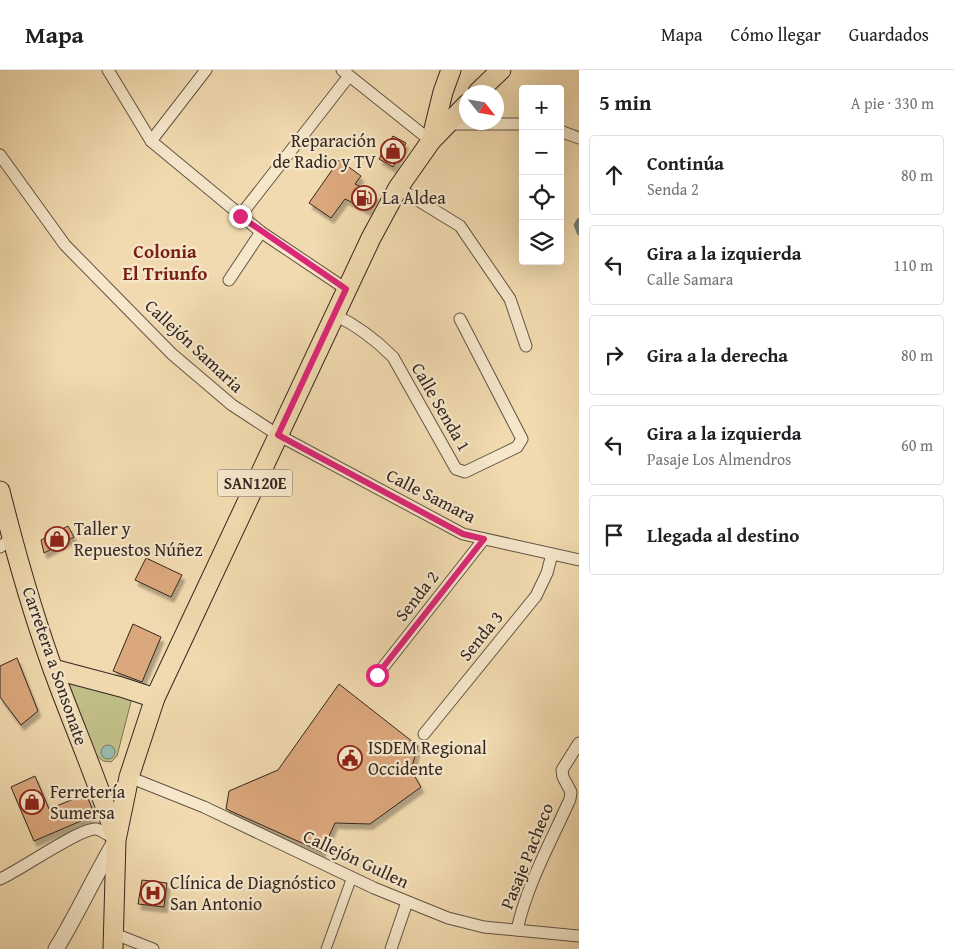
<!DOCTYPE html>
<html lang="es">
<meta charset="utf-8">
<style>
body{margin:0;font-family:"Gentium Book Plus",serif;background:#f2f2f2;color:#202124}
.controls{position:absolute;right:15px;top:15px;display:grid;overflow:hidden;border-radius:5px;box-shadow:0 5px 20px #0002}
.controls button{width:45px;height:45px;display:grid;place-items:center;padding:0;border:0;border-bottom:1px solid #e0e0e0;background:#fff;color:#202124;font:25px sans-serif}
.compass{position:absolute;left:459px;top:15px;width:45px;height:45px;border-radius:50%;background:#fff;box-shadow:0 5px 20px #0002;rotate:121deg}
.stop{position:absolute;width:15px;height:15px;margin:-11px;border:4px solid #db2777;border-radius:50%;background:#fff}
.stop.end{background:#db2777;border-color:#fff;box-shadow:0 1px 5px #0008}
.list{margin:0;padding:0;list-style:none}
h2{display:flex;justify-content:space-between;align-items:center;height:65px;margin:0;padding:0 20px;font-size:21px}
h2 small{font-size:16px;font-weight:400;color:#757577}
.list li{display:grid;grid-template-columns:32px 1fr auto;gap:15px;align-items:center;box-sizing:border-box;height:80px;margin:0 10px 10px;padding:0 10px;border:1px solid #e0e0e0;border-radius:5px}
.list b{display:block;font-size:19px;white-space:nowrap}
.list p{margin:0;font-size:16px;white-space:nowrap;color:#757577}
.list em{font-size:16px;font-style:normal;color:#757577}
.icon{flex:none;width:28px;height:28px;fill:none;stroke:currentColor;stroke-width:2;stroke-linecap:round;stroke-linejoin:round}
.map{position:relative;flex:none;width:579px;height:879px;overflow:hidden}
header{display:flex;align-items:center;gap:30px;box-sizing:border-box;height:70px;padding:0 25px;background:#fff;border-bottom:1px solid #e0e0e0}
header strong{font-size:24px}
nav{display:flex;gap:28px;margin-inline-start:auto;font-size:18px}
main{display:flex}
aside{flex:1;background:#fff}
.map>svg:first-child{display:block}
</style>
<header>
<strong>Mapa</strong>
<nav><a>Mapa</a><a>Cómo llegar</a><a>Guardados</a></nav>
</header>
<main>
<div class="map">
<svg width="579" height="879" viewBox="0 0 579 879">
<defs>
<filter id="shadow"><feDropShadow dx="3" dy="5.5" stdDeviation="1" flood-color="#0004"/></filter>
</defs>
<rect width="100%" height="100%" fill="#f1daaf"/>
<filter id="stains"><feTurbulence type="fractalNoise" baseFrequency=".004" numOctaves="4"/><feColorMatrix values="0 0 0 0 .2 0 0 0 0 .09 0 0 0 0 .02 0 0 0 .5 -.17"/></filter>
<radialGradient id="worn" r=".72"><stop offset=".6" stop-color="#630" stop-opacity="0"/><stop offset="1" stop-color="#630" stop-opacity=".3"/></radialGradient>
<!-- green -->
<polygon fill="#c1bd86" stroke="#7a7254" points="72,612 133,624 117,686 111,692 103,691 96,685 71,622 69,615"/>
<!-- water -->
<circle fill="#9bbaae" stroke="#717f76" cx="108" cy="682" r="7"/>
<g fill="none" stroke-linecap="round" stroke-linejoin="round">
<!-- stream -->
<polyline stroke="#717f76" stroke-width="4.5" points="579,150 576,155 579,163"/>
</g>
<!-- building -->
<g fill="#dba77c" stroke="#332722" filter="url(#shadow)">
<polygon points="393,66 406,73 393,97 379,89"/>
<polygon points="339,90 361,106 355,114 376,124 368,140 345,129 331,148 309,133"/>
<polygon points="68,456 74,467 44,483 41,470"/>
<polygon points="146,488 182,505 171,527 135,510"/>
<polygon points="133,554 161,567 142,612 113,601"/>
<polygon points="17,588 38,641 21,655 0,627 0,596"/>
<polygon points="339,614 418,676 411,700 421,717 370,754 335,753 322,782 226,739 229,721 278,700"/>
<polygon points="35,706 49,739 86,724 95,745 34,771 11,717"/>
<polygon points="142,810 167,813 164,837 138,834"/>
</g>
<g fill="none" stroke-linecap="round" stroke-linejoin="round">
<defs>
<polyline id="pedestrian" points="326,879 352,807"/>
<g id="minor">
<polyline points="108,0 151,71 261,162 346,219"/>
<polyline points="342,0 431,71"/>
<polyline points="447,54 523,54"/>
<polyline points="560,61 579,68"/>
<polyline points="151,71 206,0"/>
<polyline points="0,85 65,175 172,284 232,335 278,365 463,464 579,490"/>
<polyline points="398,118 460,156 510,229 526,276"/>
<polyline points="240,146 349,6"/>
<polyline points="229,210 261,162"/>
<path d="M 335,245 C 358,256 375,269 393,287 L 456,399 L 465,402 L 517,377 L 522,369 L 460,249"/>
<polyline points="0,477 12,468"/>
<polyline points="377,605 484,469"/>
<polyline points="424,664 536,526 547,503 552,484"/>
<polyline points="129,707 204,737 374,818 448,848 484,857 579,866"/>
<path d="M 0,809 C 19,801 81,757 96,759 C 102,760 110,766 116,770"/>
<path d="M 517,860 C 527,814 551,772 570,729 L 571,722 L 563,707 L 562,700 L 579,673"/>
<polyline points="115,864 153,879"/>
<polyline points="391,879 407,832"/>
</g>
<path id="tertiary" d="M 56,879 C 78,843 95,805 116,770"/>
<g id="primary">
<polyline points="478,22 501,0"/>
<polyline points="431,71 443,22 451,0"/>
<path d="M 0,421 C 16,485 35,552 58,613 C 77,664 99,714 115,766"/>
<polyline points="53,599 121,617 155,628"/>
<polyline points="113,879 116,770 129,707 155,628 371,168 398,118 431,71 467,34"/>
</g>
</defs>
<!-- pedestrian casing -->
<use href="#pedestrian" stroke="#625445" stroke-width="11"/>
<!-- minor casing -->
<use href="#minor" stroke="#625445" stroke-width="13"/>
<!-- tertiary casing -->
<use href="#tertiary" stroke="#625445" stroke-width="17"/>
<!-- primary casing -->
<use href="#primary" stroke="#332722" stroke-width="21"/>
<!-- pedestrian -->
<use href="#pedestrian" stroke="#f6e7cb" stroke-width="9"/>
<!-- minor -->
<use href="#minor" stroke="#f6e7cb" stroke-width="11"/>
<!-- tertiary -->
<use href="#tertiary" stroke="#f6e7cb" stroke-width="15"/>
<!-- primary -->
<use href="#primary" stroke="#f1daaf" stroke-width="19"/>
</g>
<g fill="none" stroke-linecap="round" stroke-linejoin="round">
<!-- route -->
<polyline stroke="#db2777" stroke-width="6" points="240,146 346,219 278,365 463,464 484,469 377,605"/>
</g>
<!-- icons -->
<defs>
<symbol id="shop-ring" viewBox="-11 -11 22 22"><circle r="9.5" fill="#f6e7cb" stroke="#8f2418" stroke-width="1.5"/><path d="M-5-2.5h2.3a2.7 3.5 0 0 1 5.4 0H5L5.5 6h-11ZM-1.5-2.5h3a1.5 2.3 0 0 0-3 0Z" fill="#8f2418"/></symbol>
<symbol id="fuel-ring" viewBox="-11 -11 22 22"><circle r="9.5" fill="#f6e7cb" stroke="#8f2418" stroke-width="1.5"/><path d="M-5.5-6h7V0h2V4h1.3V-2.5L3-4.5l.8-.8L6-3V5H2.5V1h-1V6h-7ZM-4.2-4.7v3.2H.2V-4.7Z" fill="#8f2418"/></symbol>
<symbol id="civic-ring" viewBox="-11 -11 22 22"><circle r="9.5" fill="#f6e7cb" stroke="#8f2418" stroke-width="1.5"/><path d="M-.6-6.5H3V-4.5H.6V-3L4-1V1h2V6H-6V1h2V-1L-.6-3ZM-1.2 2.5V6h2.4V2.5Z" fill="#8f2418"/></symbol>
<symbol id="hospital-ring" viewBox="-11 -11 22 22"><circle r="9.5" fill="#f6e7cb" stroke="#8f2418" stroke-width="1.5"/><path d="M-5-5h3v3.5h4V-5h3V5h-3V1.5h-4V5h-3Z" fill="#8f2418"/></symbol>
</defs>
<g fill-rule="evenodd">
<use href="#shop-ring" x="379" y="67" width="28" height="28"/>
<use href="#fuel-ring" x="350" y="114" width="28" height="28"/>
<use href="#shop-ring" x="43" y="455" width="28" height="28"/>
<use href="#civic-ring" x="336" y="674" width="28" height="28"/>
<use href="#shop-ring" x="18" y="718" width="28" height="28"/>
<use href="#hospital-ring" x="139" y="809" width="28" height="28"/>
</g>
<g text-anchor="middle" stroke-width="4.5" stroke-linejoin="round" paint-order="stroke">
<!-- shield labels -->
<rect fill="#f6e7cb" stroke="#6e6155" stroke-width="1" x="217.5" y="399.5" width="75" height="27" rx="4"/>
<g font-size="16" font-weight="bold" fill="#332722">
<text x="255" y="419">SAN120E</text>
</g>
<!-- poi labels -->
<g font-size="18" fill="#332722" stroke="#f6e7cb" text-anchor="start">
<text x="376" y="77" text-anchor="end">Reparación<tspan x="376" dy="21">de Radio y TV</tspan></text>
<text x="382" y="134">La Aldea</text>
<text x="74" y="465">Taller y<tspan x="74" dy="21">Repuestos Núñez</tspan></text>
<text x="368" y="684">ISDEM Regional<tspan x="368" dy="21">Occidente</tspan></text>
<text x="50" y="728">Ferretería<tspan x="50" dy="21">Sumersa</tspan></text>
<text x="170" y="819">Clínica de Diagnóstico<tspan x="170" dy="21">San Antonio</tspan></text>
</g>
<!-- street labels -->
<g font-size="18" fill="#332722" stroke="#f6e7cb">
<text transform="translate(194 276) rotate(43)" y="6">Callejón Samaria</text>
<text transform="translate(441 337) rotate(60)" y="6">Calle Senda 1</text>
<text transform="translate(431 426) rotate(27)" y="6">Calle Samara</text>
<text transform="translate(417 526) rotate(-52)" y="6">Senda 2</text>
<text transform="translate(481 566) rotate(-51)" y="6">Senda 3</text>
<text transform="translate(55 596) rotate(71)" y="6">Carretera a Sonsonate</text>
<text transform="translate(527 786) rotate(-68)" y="6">Pasaje Pacheco</text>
<text transform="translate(356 789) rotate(25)" y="6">Callejón Gullen</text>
</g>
<!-- neighbourhood labels -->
<g font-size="19" font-weight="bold" fill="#7a1f14" stroke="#f6e7cb">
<text x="165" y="188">Colonia<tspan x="165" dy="22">El Triunfo</tspan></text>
</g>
</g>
<rect width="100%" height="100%" filter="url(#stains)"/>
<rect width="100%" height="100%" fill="url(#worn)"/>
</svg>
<div class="controls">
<button>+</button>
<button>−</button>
<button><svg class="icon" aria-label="locate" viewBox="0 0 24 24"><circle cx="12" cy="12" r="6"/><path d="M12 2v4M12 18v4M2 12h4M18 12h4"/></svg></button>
<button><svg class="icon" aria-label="layers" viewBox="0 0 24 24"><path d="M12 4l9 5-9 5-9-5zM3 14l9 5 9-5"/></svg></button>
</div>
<svg class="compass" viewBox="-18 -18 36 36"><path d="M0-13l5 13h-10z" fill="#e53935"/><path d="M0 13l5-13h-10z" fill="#757577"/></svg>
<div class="stop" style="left:377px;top:605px"></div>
<div class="stop end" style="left:240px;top:146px"></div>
</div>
<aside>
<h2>5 min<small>A pie · 330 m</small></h2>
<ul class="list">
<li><svg class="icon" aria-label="ahead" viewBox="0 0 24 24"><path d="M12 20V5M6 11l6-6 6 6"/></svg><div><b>Continúa</b><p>Senda 2</p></div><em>80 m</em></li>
<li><svg class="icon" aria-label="left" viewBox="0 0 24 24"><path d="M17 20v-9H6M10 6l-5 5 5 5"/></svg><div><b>Gira a la izquierda</b><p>Calle Samara</p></div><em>110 m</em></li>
<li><svg class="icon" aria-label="right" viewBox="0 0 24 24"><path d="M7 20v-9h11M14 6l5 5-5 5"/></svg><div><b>Gira a la derecha</b></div><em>80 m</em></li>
<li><svg class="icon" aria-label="left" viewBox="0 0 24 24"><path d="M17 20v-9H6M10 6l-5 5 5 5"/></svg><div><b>Gira a la izquierda</b><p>Pasaje Los Almendros</p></div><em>60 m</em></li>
<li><svg class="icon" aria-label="arrive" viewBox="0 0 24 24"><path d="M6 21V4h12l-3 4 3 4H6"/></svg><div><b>Llegada al destino</b></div></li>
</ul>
</aside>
</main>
